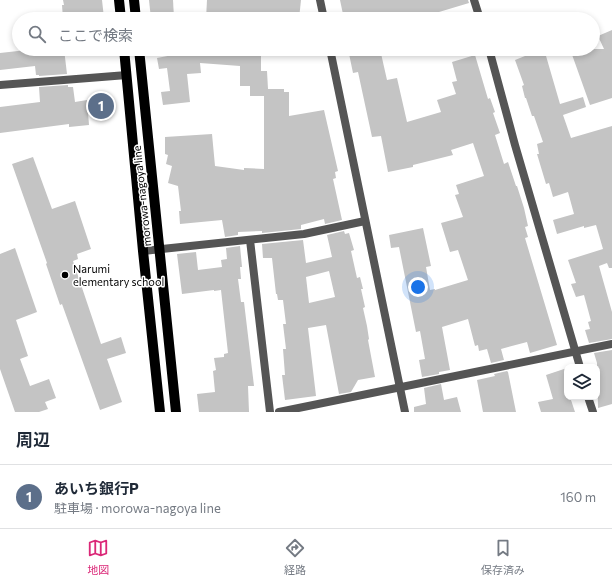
<!DOCTYPE html>
<html lang="ja">
<meta charset="utf-8">
<style>
body{margin:0;font-family:Commissioner,"Noto Sans JP",sans-serif;background:#f6f6f7;color:#1f2937}
.controls{position:absolute;right:12px;bottom:12px;display:grid;overflow:hidden;border-radius:8px;box-shadow:0 2px 6px #0003}
.controls button{width:36px;height:36px;display:grid;place-items:center;padding:0;border:0;border-bottom:1px solid #e0e1e3;background:#fff;color:#1f2937;font:20px sans-serif}
.you{position:absolute;left:418px;top:287px;width:14px;height:14px;margin:-10px;border:3px solid #fff;border-radius:50%;background:#1a73e8;box-shadow:0 0 0 6px #1a73e833}
.badge{display:grid;place-items:center;width:26px;height:26px;border-radius:50%;background:#db2777;color:#fff;font-size:13px;font-weight:700}
.pin{position:absolute;translate:-50% -50%;border:2px solid #fff;box-shadow:0 1px 4px #0006}
.list{margin:0;padding:0;list-style:none}
h2{display:flex;justify-content:space-between;align-items:center;height:52px;margin:0;padding:0 16px;font-size:17px}
h2 small{font-size:13px;font-weight:400;color:#747a83}
.list li{display:grid;grid-template-columns:26px 1fr auto;gap:12px;align-items:center;box-sizing:border-box;height:64px;padding:0 16px;border-top:1px solid #e0e1e3}
.list b{display:block;font-size:15px;white-space:nowrap}
.list p{margin:0;font-size:13px;white-space:nowrap;color:#747a83}
.list em{font-size:13px;font-style:normal;color:#747a83}
.icon{flex:none;width:22px;height:22px;fill:none;stroke:currentColor;stroke-width:2;stroke-linecap:round;stroke-linejoin:round}
.map{position:relative;flex:none;width:612px;height:412px;overflow:hidden}
.search{position:absolute;background:#fff;box-shadow:0 2px 6px #0003;left:12px;right:12px;top:12px;height:44px;display:flex;align-items:center;gap:10px;box-sizing:border-box;padding:0 14px;border-radius:22px;color:#747a83;font-size:15px}
.sheet{height:116px;background:#fff}
nav{display:flex;justify-content:space-around;align-items:center;box-sizing:border-box;height:56px;border-top:1px solid #e0e1e3;background:#fff;font-size:11px;color:#747a83}
nav a{display:grid;justify-items:center;gap:2px}
nav .on{color:#db2777}
.map>svg:first-child{display:block}
</style>
<div class="map">
<svg width="612" height="412" viewBox="0 0 612 412">
<rect width="100%" height="100%" fill="#fff"/>
<!-- building -->
<g fill="#c4c4c4" fill-rule="evenodd">
<polygon points="63,0 102,0 104,18 94,19 63,19 62,5 64,5"/>
<polygon points="149,0 173,0 174,18 151,19"/>
<polygon points="207,0 301,0 299,19 206,19"/>
<polygon points="340,0 468,0 469,3 429,15 431,19 344,19"/>
<polygon points="612,30 612,98 590,105 570,49 604,49 598,36"/>
<polygon points="36,49 64,49 67,74 39,76 39,75 36,75 35,66 0,70 0,53"/>
<polygon points="178,49 200,49 240,52 240,50 261,49 261,71 267,71 268,89 284,89 284,92 289,92 289,116 324,110 338,171 335,172 336,178 333,179 342,220 325,224 324,219 301,225 301,229 262,233 262,231 238,232 238,235 225,237 222,220 180,224 179,211 181,211 178,186 168,183 172,166 166,164 168,155 165,154 165,137 212,134 215,166 244,170 244,168 264,169 264,96 250,96 250,86 240,86 240,66 200,63 201,73 187,74 190,102 163,105 161,92 170,91 167,68 159,69 157,58 178,54"/>
<polygon points="348,49 380,49 387,80 397,78 407,122 441,112 437,100 456,94 452,82 457,81 452,62 475,55 488,99 490,98 495,112 493,113 500,133 495,135 504,164 508,162 516,186 517,186 524,208 528,226 525,227 528,237 525,238 557,345 530,353 527,342 501,349 504,360 491,363 487,349 479,351 478,345 475,346 468,319 442,327 450,370 439,372 439,374 422,377 419,360 425,359 420,331 416,332 399,247 391,248 389,235 423,228 431,266 426,267 430,290 435,289 435,290 468,280 458,250 450,252 441,223 463,217 455,195 459,194 456,185 484,176 473,143 451,150 453,155 413,165 413,167 388,172 381,136 372,137 358,72 353,73"/>
<polygon points="523,49 544,49 560,104 583,97 586,107 563,115 571,138 612,126 612,268 609,268 607,263 599,266 612,312 612,339 589,343 585,330 590,329 588,322 591,321 584,295 576,297 571,284 576,283 568,260 603,249 596,225 584,228 584,226 557,234 553,220 574,214 568,192 553,197 549,183 546,184 537,154 539,154 537,144 543,142 534,116 532,116 526,98 525,98 522,86 524,85 515,60 525,56"/>
<polygon points="68,85 68,87 73,87 75,102 87,100 89,125 69,127 69,124 0,133 0,107 40,102 39,87"/>
<polygon points="33,157 52,209 75,201 91,249 77,254 78,259 73,261 101,344 121,337 126,353 107,359 122,402 100,410 62,304 60,305 46,264 47,263 12,164"/>
<path d="M 344,231 L 345,234 L 349,233 L 354,250 L 351,251 L 357,278 L 360,277 L 363,289 L 361,289 L 365,307 L 363,308 L 367,326 L 369,339 L 368,340 L 375,377 L 358,380 L 351,392 L 339,394 L 326,325 L 308,328 L 316,396 L 285,400 L 282,375 L 285,375 L 283,349 L 286,349 L 283,324 L 286,324 L 283,300 L 278,300 L 277,294 L 276,294 L 272,258 L 263,258 L 262,244 L 303,240 L 306,263 L 332,257 L 327,235 ZM 329,271 L 335,297 L 309,303 L 306,277 Z"/>
<polygon points="240,246 242,267 240,267 241,279 238,279 241,302 244,302 254,386 248,386 249,412 199,412 197,394 215,392 213,371 216,370 214,358 224,357 224,354 228,353 221,290 214,291 214,290 182,294 177,254 196,252 198,270 222,267 221,260 227,259 226,248"/>
<polygon points="15,248 37,312 16,320 28,356 20,359 30,386 49,379 56,398 45,402 48,409 39,412 15,412 0,369 0,254"/>
<polygon points="612,350 612,404 598,408 597,363 594,353"/>
<polygon points="567,368 567,397 570,397 575,412 541,412 538,402 553,399 546,375"/>
<polygon points="507,371 508,372 516,412 483,412 477,380 495,376 494,374"/>
<polygon points="441,384 444,400 457,397 461,412 414,412 414,407 426,404 424,388"/>
</g>
<g fill="none" stroke-linecap="round" stroke-linejoin="round">
<!-- minor -->
<g stroke="#555" stroke-width="8">
<polyline points="320,0 324,19"/>
<polyline points="474,0 480,19"/>
<polyline points="330,49 405,412"/>
<polyline points="489,49 515,145 580,367"/>
<polyline points="0,85 127,75"/>
<polyline points="250,240 270,412"/>
<polyline points="143,251 304,234 365,221"/>
<polyline points="588,397 593,412"/>
<polyline points="279,412 612,344"/>
</g>
<!-- primary -->
<g stroke="#000" stroke-width="10">
<polyline points="119,0 121,19"/>
<polyline points="134,0 136,19"/>
<polyline points="124,49 143,251 160,412"/>
<polyline points="139,49 176,412"/>
</g>
</g>
<!-- markers -->
<circle fill="#000" stroke="#fff" stroke-width="1.5" cx="65" cy="275" r="4"/>
<g text-anchor="middle" stroke-width="3" stroke-linejoin="round" paint-order="stroke">
<!-- street labels -->
<g font-size="11" fill="#000" stroke="#fff">
<text transform="translate(142 196) rotate(-96)" y="4">morowa-nagoya line</text>
</g>
<!-- poi labels -->
<g font-size="11" fill="#000" stroke="#fff" text-anchor="start">
<text x="73" y="273">Narumi<tspan x="73" dy="13">elementary school</tspan></text>
</g>
</g>
</svg>
<div class="controls">
<button><svg class="icon" aria-label="layers" viewBox="0 0 24 24"><path d="M12 4l9 5-9 5-9-5zM3 14l9 5 9-5"/></svg></button>
</div>
<div class="you"></div>
<div class="pin badge" style="left:101px;top:106px;background:#5c6f8a">1</div>
<div class="search"><svg class="icon" aria-label="search" viewBox="0 0 24 24"><circle cx="10" cy="10" r="6"/><path d="M15 15l6 6"/></svg>ここで検索</div>
</div>
<section class="sheet">
<h2>周辺<small></small></h2>
<ul class="list">
<li><span class="badge" style="background:#5c6f8a">1</span><div><b>あいち銀行P</b><p>駐車場 · morowa-nagoya line</p></div><em>160 m</em></li>
</ul>
</section>
<nav>
<a class="on"><svg class="icon" aria-label="map" viewBox="0 0 24 24"><path d="M3 6l6-2 6 2 6-2v14l-6 2-6-2-6 2zM9 4v14M15 6v14"/></svg>地図</a>
<a><svg class="icon" aria-label="directions" viewBox="0 0 24 24"><path d="M12 3l9 9-9 9-9-9zM9 14v-3h6M13 9l2 2-2 2"/></svg>経路</a>
<a><svg class="icon" aria-label="saved" viewBox="0 0 24 24"><path d="M7 4h10v16l-5-4-5 4z"/></svg>保存済み</a>
</nav>
